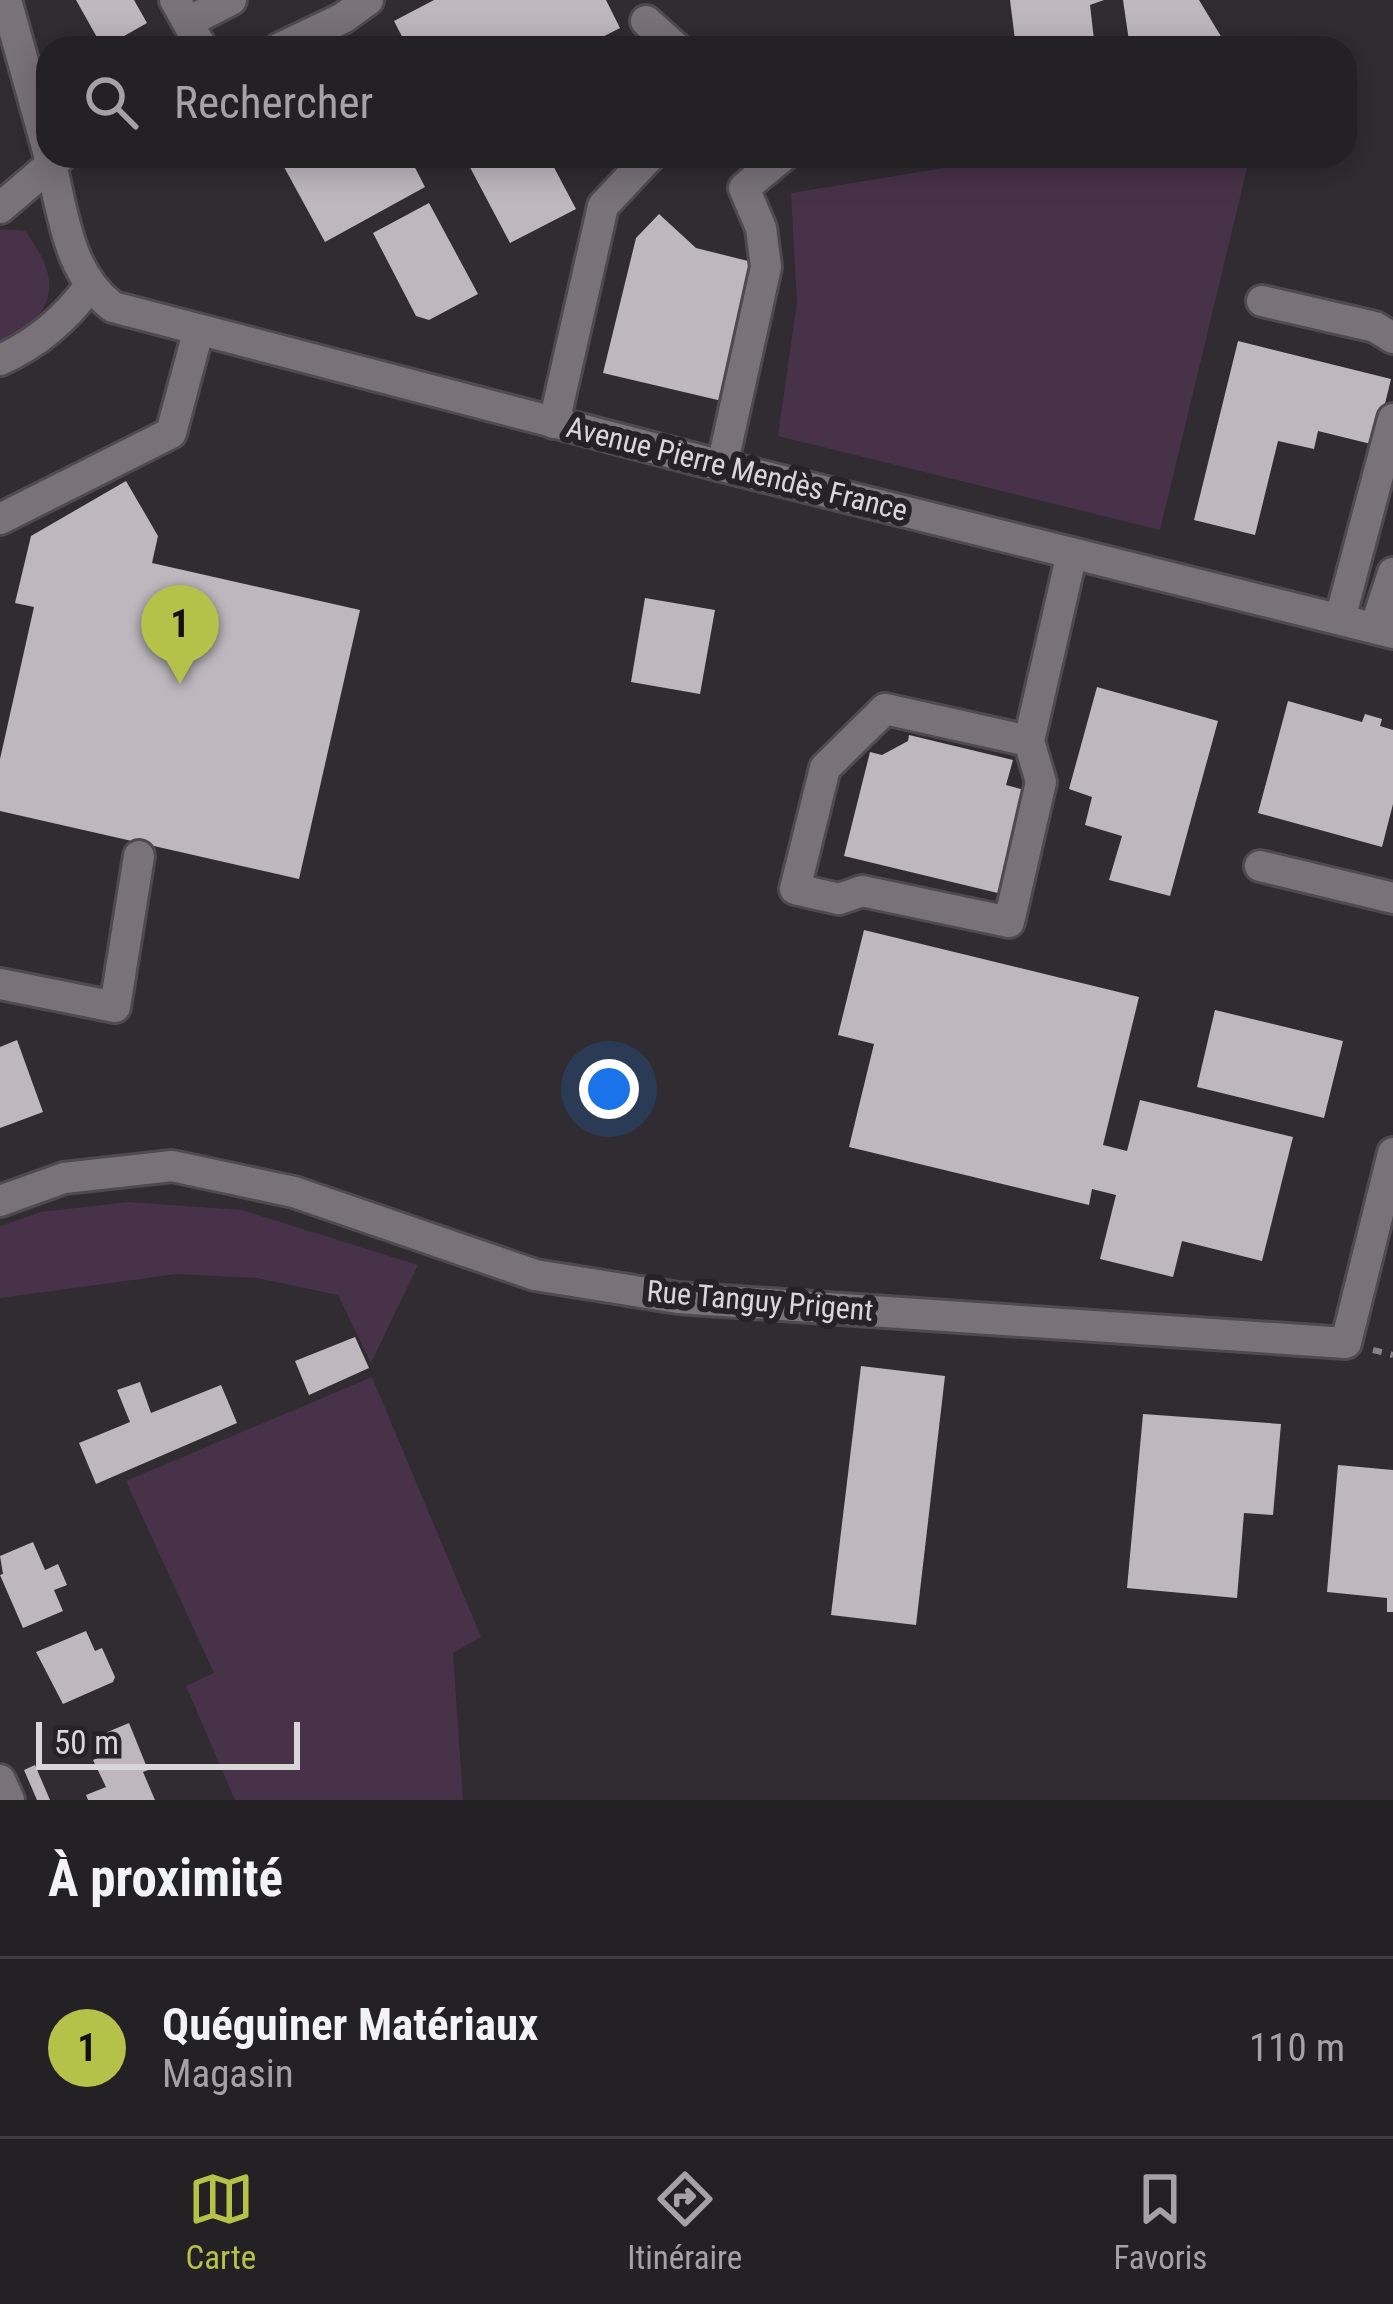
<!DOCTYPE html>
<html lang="fr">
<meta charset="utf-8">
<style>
body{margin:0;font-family:"Roboto Condensed",sans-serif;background:#2c292d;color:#f1f3f6}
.scale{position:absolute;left:36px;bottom:30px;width:264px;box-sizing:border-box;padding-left:12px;border:6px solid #d9d6d9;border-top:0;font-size:33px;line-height:42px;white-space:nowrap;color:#d9d6d9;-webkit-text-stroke:9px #272227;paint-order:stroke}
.you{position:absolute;left:609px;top:1089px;width:42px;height:42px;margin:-30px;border:9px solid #fff;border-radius:50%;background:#1a73e8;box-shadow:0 0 0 18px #1a73e833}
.badge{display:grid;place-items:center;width:78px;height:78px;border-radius:50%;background:#b6c149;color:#111;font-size:39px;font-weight:700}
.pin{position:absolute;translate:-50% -99px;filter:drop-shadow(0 3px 6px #0008)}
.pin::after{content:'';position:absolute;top:63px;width:42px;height:36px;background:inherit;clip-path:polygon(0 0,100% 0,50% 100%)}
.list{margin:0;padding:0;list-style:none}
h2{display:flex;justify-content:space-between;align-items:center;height:156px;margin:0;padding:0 48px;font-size:51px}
h2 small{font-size:39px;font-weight:400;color:#a3a3a7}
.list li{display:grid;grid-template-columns:78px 1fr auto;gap:36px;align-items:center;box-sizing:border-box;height:180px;padding:0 48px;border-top:3px solid #413e42}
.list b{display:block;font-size:45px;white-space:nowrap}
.list p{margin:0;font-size:39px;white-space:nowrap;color:#a3a3a7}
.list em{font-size:39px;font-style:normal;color:#a3a3a7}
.icon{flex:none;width:66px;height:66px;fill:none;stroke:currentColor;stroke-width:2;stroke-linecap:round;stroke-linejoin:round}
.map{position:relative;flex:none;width:1393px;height:1800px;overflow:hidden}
.search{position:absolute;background:#242125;box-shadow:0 6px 30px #0003;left:36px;right:36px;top:36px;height:132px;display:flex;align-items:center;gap:30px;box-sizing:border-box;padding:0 42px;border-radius:36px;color:#a3a3a7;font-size:45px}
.sheet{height:336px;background:#242125}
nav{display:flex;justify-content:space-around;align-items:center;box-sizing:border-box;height:168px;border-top:3px solid #413e42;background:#242125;font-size:33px;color:#a3a3a7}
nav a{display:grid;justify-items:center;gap:6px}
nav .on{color:#b6c149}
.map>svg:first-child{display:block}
</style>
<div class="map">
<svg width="1393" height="1800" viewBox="0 0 1393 1800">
<rect width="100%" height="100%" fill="#302c31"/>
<!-- green -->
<g fill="#483249">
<polygon points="1017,156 1250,156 1160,530 778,436 797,302 791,193"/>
<path d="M 3,229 L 25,231 C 64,282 56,314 0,345 L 0,230 Z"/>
<polygon points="128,1202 242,1210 418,1265 371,1363 338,1295 257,1278 177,1274 0,1298 0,1226 41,1212"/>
<polygon points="372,1377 481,1637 453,1653 463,1800 235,1800 186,1686 214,1673 126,1481"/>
</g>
<!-- building -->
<g fill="#beb8be">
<polygon points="76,0 134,0 147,23 103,48"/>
<polygon points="434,0 606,0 620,28 581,48 408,48 394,21"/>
<polygon points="1010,0 1104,0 1090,5 1095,48 1016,48"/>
<polygon points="1123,0 1199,0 1228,48 1130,48"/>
<polygon points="278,156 409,156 425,187 325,242"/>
<polygon points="464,156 548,156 576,209 510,243"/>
<polygon points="429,203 478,294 429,320 416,316 373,233"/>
<polygon points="659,214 696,248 756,263 722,401 603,373 636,238"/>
<polygon points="1238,341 1391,379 1375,445 1318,431 1314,449 1278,441 1255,535 1194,520"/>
<polygon points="126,481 158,536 152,563 360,610 299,879 0,811 0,759 34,607 15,603 31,536"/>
<polygon points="645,598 715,610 700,694 631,682"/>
<polygon points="1097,687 1218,721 1170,896 1109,880 1122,836 1085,825 1092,797 1069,789"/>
<polygon points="1288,701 1362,722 1365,714 1382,719 1380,726 1393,730 1393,804 1382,847 1258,813"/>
<polygon points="909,735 1013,760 1006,785 1032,792 1006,895 844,856 870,752 882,755 908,741"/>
<polygon points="864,930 1139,997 1103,1145 1127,1151 1140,1100 1293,1137 1262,1261 1182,1241 1173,1277 1100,1259 1116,1195 1092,1189 1089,1205 849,1147 874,1044 838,1035"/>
<polygon points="1215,1010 1343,1041 1324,1118 1197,1087"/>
<polygon points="17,1040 43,1112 0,1128 0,1047"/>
<polygon points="355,1337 369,1368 309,1395 295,1361"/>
<polygon points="861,1366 945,1376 916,1625 831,1615"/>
<polygon points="140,1382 151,1413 221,1385 237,1423 96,1484 79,1443 130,1422 117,1390"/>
<polygon points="1143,1414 1281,1424 1273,1515 1244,1513 1237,1598 1127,1588"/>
<polygon points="1338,1465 1393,1470 1393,1612 1387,1612 1387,1598 1327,1592"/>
<polygon points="33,1542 45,1570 58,1564 67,1585 54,1590 63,1611 23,1628 0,1575 3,1574 0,1556"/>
<polygon points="86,1631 95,1651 102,1648 115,1677 113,1682 63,1704 36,1652"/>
<polygon points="129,1723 148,1770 143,1772 155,1800 88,1800 86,1795 106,1787 93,1760 100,1757 93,1738"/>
<polygon points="35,1765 50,1800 37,1800 24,1770"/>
</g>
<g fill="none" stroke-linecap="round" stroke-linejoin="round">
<defs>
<g id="minor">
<polyline points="6,0 48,151"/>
<polyline points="175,0 202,48"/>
<polyline points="646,21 676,48"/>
<polyline points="188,22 231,0"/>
<polyline points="280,48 343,18 368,0"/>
<path d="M 49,156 C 63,209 66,272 113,307 L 722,466 L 1393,633"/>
<polyline points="0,208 61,156"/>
<polyline points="1262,301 1375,327 1393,338"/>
<path d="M 0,360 C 38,343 65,319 90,286"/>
<polyline points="554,423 603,206 650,156"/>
<polyline points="722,466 766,267 761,228 744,188 783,156"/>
<polyline points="0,519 171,433 198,332"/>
<polyline points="1340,619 1393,419"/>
<polyline points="1375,628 1393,573"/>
<polyline points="1029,741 885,709 825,768 795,889 839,899 862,891 1009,922 1041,782 1029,741 1072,553"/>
<polyline points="1260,866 1393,898"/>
<polyline points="0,984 115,1007 139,856"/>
<polyline points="0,1201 64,1178 172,1166 294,1192 535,1275 678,1298 1346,1343 1393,1153"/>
<polyline points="0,1780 9,1800"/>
</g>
</defs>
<!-- minor casing -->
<use href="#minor" stroke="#4e4a4f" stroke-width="36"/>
<!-- path -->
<polyline stroke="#878387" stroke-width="6" stroke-dasharray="9 9" stroke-linecap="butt" points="1373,1350 1393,1355"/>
<!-- minor -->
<use href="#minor" stroke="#797379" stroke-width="30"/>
</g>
<g text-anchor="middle" stroke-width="12" stroke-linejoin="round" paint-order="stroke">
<!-- street labels -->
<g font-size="30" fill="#d9d6d9" stroke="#272227">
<text transform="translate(737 469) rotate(14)" y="10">Avenue Pierre Mendès France</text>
<text transform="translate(760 1301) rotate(5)" y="10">Rue Tanguy Prigent</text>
</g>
</g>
</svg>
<div class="scale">50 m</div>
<div class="you"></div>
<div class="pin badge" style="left:180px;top:684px">1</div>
<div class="search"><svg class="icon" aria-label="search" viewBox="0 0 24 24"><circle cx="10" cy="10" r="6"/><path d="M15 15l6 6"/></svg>Rechercher</div>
</div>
<section class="sheet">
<h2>À proximité<small></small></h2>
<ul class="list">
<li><span class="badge">1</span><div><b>Quéguiner Matériaux</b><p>Magasin</p></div><em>110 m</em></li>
</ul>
</section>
<nav>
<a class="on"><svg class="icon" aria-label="map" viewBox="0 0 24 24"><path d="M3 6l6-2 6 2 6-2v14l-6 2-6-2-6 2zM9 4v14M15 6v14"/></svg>Carte</a>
<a><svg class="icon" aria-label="directions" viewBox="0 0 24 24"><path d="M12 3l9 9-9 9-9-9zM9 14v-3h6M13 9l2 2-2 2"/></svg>Itinéraire</a>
<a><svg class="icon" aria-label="saved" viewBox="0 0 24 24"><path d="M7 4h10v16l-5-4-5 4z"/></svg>Favoris</a>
</nav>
